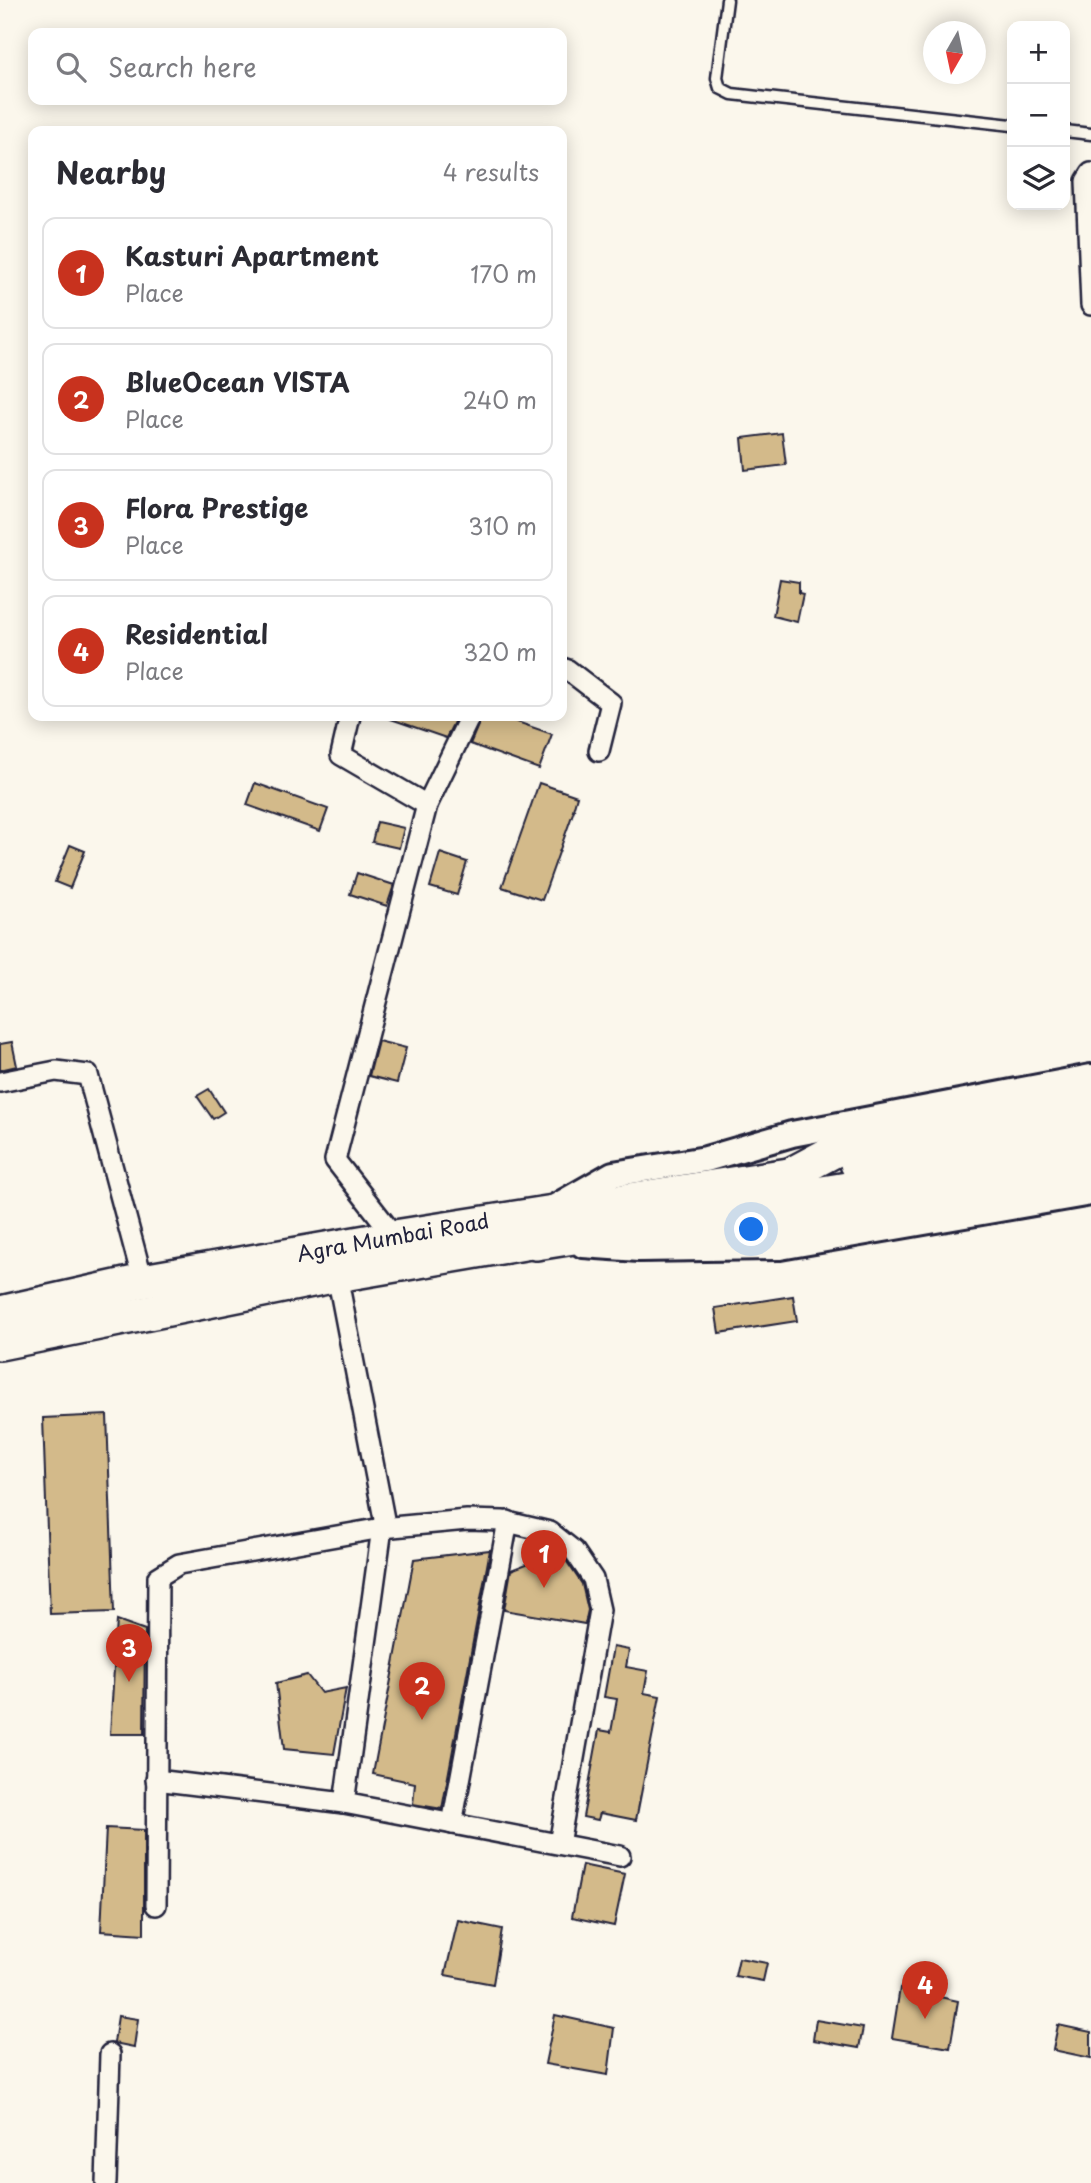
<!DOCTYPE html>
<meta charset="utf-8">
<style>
body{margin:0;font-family:"Playpen Sans",sans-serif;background:#f7f7f7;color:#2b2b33}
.controls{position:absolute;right:21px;top:21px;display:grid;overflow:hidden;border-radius:14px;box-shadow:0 4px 18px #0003}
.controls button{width:63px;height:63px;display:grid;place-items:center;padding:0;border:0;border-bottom:2px solid #e1e1e2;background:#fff;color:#2b2b33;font:35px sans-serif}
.compass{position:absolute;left:923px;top:21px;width:63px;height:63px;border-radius:50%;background:#fff;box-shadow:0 4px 18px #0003;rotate:189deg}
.you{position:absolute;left:752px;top:1230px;width:24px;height:24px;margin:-18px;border:5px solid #fff;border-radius:50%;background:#1a73e8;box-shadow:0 0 0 10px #1a73e833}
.badge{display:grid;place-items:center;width:46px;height:46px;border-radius:50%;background:#c8321e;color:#fff;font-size:23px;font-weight:700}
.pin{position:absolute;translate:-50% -58px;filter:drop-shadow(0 2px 4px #0008)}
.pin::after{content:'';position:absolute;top:37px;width:24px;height:21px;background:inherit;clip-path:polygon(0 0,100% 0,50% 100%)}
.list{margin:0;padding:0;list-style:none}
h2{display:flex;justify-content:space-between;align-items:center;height:91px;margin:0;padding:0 28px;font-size:30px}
h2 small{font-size:23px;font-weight:400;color:#7c7c81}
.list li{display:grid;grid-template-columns:46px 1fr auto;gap:21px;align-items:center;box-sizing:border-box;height:112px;margin:0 14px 14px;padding:0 14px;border:2px solid #e1e1e2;border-radius:14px}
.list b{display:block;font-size:26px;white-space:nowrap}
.list p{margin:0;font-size:23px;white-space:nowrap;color:#7c7c81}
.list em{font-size:23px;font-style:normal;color:#7c7c81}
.icon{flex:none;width:38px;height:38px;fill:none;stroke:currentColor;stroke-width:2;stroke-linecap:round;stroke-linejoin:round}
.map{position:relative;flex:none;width:1091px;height:2183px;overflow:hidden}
.search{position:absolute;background:#fff;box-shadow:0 4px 18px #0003;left:28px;top:28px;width:539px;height:77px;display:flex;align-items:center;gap:18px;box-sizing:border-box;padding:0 24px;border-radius:14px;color:#7c7c81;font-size:26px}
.panel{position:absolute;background:#fff;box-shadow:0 4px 18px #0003;left:28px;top:126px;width:539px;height:595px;border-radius:14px}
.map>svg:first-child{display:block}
</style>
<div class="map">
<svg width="1091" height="2183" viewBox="0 0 1091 2183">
<rect width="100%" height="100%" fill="#fbf7ec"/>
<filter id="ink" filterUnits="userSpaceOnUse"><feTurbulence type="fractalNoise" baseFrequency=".0143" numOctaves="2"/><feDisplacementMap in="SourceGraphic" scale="14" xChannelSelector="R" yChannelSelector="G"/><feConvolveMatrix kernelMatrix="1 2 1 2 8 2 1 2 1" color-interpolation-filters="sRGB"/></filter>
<g filter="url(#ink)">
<!-- building -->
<g fill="#d3ba8a" stroke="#22223b" stroke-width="2">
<polygon points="782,433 786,465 745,470 742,438"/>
<polygon points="780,579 799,582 799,593 803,594 797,622 773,616"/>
<polygon points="388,716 457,716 446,738 388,718"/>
<polygon points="482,716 500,716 552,734 539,769 470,744"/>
<polygon points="255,783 328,809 320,831 247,805"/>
<polygon points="539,783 577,796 573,810 574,810 542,900 502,887"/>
<polygon points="377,822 404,828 399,848 372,842"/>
<polygon points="70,845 85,851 70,888 55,882"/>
<polygon points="440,853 467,862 457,895 430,887"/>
<polygon points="357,873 394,885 387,906 350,894"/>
<polygon points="378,1041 406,1048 397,1083 369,1076"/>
<polygon points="12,1042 17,1066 0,1070 0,1044"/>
<polygon points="209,1089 224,1112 213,1119 197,1096"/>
<polygon points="793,1296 797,1321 719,1333 715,1308"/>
<polygon points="107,1415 114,1612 50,1614 43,1418"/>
<polygon points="490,1550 442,1809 413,1804 415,1783 373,1774 414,1559"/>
<polygon points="555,1553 565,1559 582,1584 588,1610 585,1624 504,1610 511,1570"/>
<polygon points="117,1620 145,1630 144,1734 110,1734"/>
<polygon points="613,1647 629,1650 626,1667 648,1671 644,1693 660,1696 636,1820 600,1813 598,1820 583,1817 599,1730 611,1732 617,1699 604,1697"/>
<polygon points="307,1675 321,1693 346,1688 334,1754 284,1749 276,1683"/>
<polygon points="106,1828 144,1830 144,1934 101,1931"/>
<polygon points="582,1865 625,1874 614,1926 572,1917"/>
<polygon points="458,1920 502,1929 493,1984 445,1975"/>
<polygon points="739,1958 767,1963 763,1981 735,1976"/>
<polygon points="900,1988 958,2001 950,2048 892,2038"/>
<polygon points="555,2015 614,2028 608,2075 545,2064"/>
<polygon points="118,2016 138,2019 134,2047 114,2043"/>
<polygon points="816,2020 863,2028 859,2048 813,2040"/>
<polygon points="1058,2025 1091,2032 1091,2058 1053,2050"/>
</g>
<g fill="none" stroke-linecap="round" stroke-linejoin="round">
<defs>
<g id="service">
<polyline points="727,0 717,78 720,88 732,94 1012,125"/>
<polyline points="1065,131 1091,134"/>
</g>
<g id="minor">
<polyline points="1091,173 1086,181 1091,305"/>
<polyline points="562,668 568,670 611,703 599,751"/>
<polyline points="350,716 341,755 427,805 335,1160 395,1237"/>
<polyline points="427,805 470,716"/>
<polyline points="0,1082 56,1071 88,1075 143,1281"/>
<polyline points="156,1780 344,1803"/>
<polyline points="452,1824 508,1521"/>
<polyline points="559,1844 600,1610 593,1579 574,1551 550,1532 503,1521 467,1520 382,1528 344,1803 620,1856"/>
<polyline points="156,1905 158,1577 179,1564 382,1528 384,1519 337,1275"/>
<polyline points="106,2183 110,2054"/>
</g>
<g id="tertiary">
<polyline points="557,1206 613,1174 706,1159 792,1134 1091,1077"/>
<polyline points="583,1245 639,1249 780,1247 1091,1193"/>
</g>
<g id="primary">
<polyline points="789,1175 836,1150 1091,1100"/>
<polyline points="688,1233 792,1222 1091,1170"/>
</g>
<g id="trunk">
<polyline points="0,1313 143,1281 395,1237 789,1175"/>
<polyline points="0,1343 337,1275 536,1241"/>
</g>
<g id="motorway">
<polyline points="859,1163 1091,1123"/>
<polyline points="536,1241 1091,1152"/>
</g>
</defs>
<!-- service casing -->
<use href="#service" stroke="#22223b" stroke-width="15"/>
<!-- minor casing -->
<use href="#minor" stroke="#22223b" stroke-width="24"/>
<!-- tertiary casing -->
<use href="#tertiary" stroke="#22223b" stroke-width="30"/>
<!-- primary casing -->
<use href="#primary" stroke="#22223b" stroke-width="37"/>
<!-- trunk casing -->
<use href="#trunk" stroke="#22223b" stroke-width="38"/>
<!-- motorway casing -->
<use href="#motorway" stroke="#22223b" stroke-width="42"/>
<!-- service -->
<use href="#service" stroke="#fbf7ec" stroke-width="10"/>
<!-- minor -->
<use href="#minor" stroke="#fbf7ec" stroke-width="19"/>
<!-- tertiary -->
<use href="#tertiary" stroke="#fbf7ec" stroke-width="24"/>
<!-- primary -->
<use href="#primary" stroke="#fbf7ec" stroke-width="32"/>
<!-- trunk -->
<use href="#trunk" stroke="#fbf7ec" stroke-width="33"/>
<!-- motorway -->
<use href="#motorway" stroke="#fbf7ec" stroke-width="37"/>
</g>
</g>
<g text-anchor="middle" stroke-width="7" stroke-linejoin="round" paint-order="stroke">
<!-- street labels -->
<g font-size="21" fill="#22223b" stroke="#fbf7ec">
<text transform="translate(393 1238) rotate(-10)" y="7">Agra Mumbai Road</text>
</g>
</g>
</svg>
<div class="controls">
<button>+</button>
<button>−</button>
<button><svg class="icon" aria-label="layers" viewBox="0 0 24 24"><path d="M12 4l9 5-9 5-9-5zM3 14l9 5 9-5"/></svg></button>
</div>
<svg class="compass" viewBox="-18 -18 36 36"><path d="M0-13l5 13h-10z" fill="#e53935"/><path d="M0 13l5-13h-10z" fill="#7c7c81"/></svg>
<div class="you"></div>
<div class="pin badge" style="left:544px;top:1588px">1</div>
<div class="pin badge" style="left:422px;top:1720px">2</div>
<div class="pin badge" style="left:129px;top:1682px">3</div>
<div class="pin badge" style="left:925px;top:2019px">4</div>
<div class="search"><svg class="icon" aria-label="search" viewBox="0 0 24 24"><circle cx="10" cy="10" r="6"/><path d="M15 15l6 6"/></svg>Search here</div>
<section class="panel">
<h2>Nearby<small>4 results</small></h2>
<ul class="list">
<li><span class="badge">1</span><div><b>Kasturi Apartment</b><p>Place</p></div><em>170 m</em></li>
<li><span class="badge">2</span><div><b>BlueOcean VISTA</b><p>Place</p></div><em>240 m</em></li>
<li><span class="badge">3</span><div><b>Flora Prestige</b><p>Place</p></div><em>310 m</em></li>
<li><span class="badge">4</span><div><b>Residential</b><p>Place</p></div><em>320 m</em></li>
</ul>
</section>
</div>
